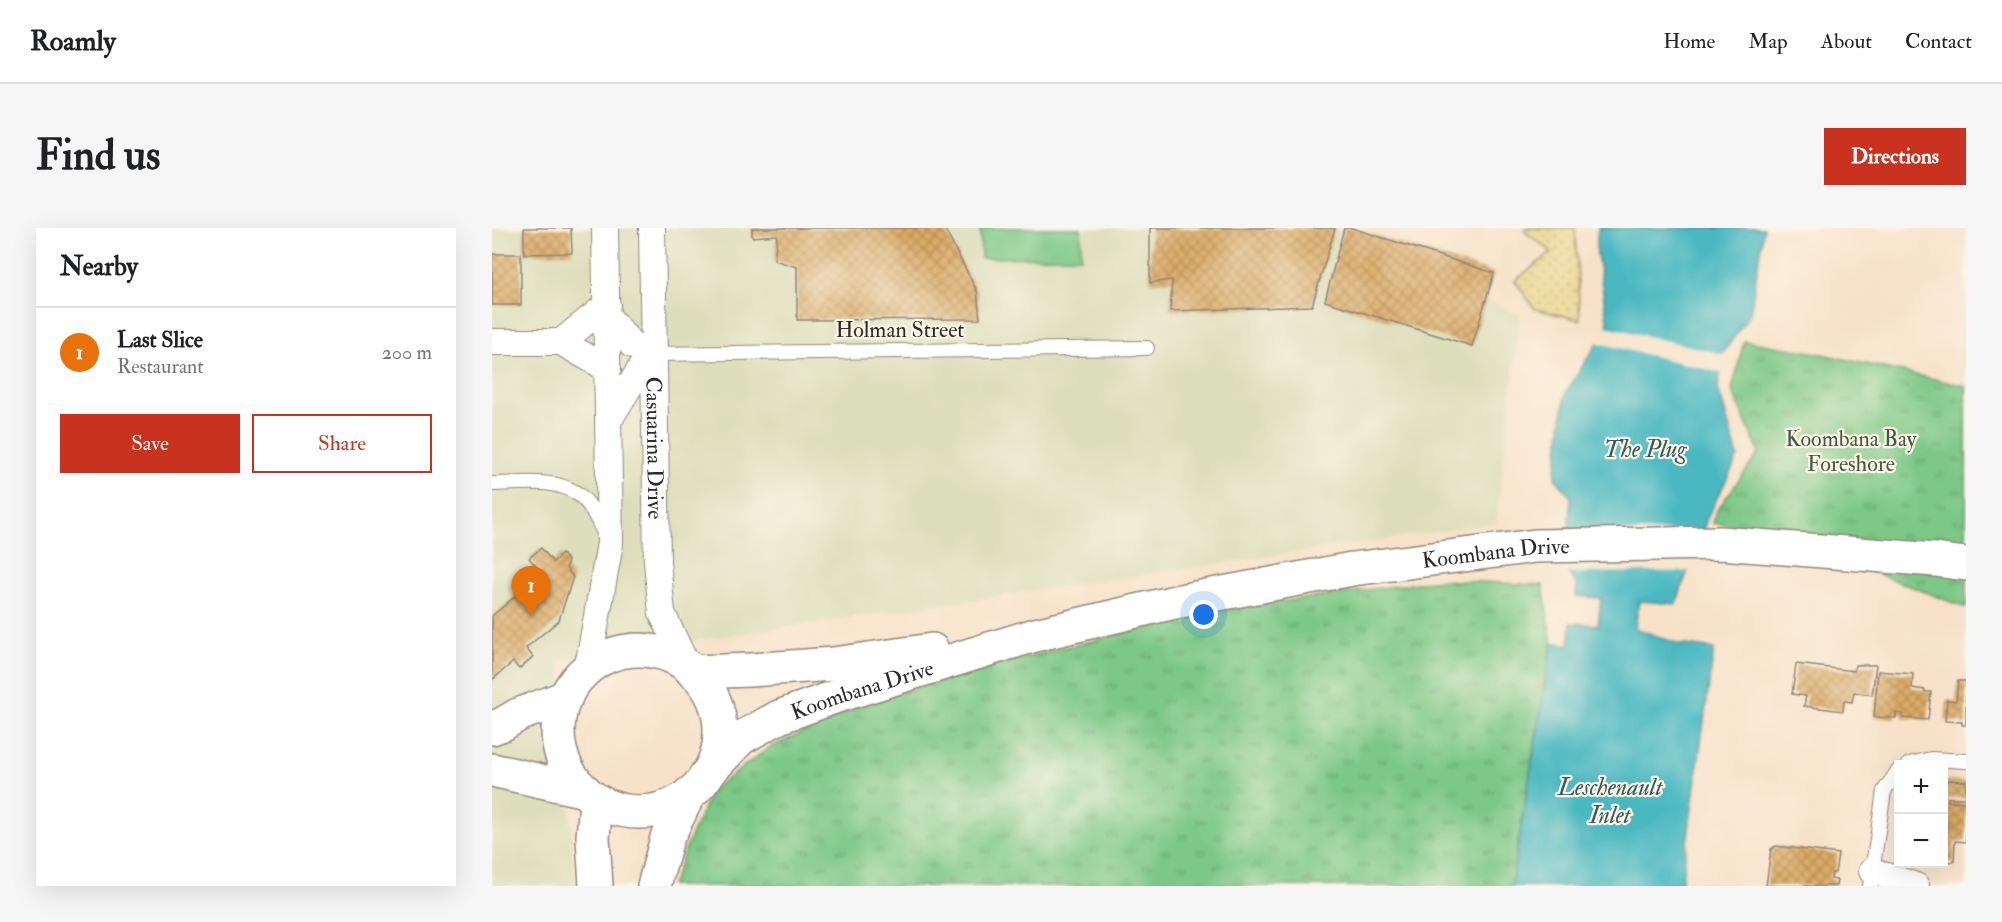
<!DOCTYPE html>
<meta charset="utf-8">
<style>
body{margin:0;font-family:"IM FELL Double Pica",serif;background:#f6f6f6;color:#202124}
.controls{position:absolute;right:18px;bottom:18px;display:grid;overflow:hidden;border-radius:0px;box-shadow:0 6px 24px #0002}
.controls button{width:54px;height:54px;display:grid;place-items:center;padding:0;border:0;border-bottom:2px solid #e0e0e0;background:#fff;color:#202124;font:30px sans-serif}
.you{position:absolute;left:712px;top:387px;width:21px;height:21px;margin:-15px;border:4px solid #fff;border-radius:50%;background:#1a73e8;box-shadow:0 0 0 9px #1a73e833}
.badge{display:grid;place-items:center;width:39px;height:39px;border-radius:50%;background:#c8321e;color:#fff;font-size:20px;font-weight:700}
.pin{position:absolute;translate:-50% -50px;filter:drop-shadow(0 2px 3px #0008)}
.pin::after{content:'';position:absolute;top:32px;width:21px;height:18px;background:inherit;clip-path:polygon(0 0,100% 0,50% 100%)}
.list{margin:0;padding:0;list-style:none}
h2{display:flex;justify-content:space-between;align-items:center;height:78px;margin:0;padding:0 24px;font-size:26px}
h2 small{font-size:20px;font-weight:400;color:#757577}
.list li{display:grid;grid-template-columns:39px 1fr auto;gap:18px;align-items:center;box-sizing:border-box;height:90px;padding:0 24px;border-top:2px solid #e0e0e0}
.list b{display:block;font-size:22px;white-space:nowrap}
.list p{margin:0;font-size:20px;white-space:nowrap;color:#757577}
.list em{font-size:20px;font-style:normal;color:#757577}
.actions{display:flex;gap:12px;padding:18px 24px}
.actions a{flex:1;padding:14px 0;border:2px solid #c8321e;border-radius:0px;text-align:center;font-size:21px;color:#c8321e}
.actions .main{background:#c8321e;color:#fff}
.map{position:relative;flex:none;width:1474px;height:658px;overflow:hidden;border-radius:0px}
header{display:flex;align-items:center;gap:36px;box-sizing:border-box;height:84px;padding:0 30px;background:#fff;border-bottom:2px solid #e0e0e0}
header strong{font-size:28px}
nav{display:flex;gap:33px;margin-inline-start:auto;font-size:21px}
.intro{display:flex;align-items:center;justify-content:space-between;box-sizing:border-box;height:144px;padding:0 36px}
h1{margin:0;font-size:42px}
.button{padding:15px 27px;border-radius:0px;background:#c8321e;color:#fff;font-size:21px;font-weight:700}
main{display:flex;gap:36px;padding:0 36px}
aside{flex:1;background:#fff;border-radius:0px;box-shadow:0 6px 24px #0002}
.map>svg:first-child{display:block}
</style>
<header>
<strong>Roamly</strong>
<nav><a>Home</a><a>Map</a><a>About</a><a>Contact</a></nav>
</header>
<div class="intro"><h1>Find us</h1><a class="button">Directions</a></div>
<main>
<aside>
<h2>Nearby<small></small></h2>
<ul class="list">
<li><span class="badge" style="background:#e8710a">1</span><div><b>Last Slice</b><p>Restaurant</p></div><em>200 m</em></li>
</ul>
<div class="actions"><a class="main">Save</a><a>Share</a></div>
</aside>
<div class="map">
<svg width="1474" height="658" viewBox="0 0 1474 658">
<defs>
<pattern id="grass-tufts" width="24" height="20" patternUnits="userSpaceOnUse" patternTransform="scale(1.5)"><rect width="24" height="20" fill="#7cc886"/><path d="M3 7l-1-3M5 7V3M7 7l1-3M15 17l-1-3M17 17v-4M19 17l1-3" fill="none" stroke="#66a36e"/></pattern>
<pattern id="sand-dots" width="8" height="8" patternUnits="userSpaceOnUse" patternTransform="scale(1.5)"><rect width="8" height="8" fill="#eeda9e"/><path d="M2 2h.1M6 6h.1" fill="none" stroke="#cb8" stroke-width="1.8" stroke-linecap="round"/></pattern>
<pattern id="building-cross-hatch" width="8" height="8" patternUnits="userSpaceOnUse" patternTransform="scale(1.5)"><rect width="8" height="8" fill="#dcab66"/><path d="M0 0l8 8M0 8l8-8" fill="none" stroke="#b38b54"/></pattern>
</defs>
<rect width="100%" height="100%" fill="#fcf5e5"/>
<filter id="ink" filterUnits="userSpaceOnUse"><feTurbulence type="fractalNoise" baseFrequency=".0167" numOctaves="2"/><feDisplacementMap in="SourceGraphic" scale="12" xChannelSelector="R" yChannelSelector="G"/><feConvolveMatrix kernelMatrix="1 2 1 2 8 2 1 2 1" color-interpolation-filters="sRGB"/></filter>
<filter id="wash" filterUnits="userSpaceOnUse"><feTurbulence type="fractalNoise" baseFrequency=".008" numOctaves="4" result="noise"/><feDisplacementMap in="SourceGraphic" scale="24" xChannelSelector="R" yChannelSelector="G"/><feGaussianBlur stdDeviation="1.35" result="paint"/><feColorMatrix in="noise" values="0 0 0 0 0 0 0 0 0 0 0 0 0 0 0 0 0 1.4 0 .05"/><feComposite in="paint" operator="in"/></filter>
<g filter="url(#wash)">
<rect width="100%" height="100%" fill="#f7e2c9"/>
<!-- built -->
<polygon fill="#dddebc" points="0,0 839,0 1028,87 1004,295 68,432 83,658 0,658"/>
<!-- grass -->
<g fill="url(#grass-tufts)" stroke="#547a58" stroke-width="1.5">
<polygon points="1252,113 1325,125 1474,158 1474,324 1221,295 1225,282 1267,225 1240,162"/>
<polygon points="1358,335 1474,344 1474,380"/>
<polygon points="947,352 1051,357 1060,415 1019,658 179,658 200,605 221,561 277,520 381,472 569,420 742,380"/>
</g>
<!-- sand -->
<polygon fill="url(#sand-dots)" stroke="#8c8264" stroke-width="1.5" points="1033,0 1083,0 1088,92 1043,81 1023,53 1060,24 1032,3"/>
<!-- pitch -->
<polygon fill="#7cc886" stroke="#547a58" stroke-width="1.5" points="488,0 589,0 589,29 489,30"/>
<!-- water -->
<polygon fill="#49b8c1" stroke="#3a7276" stroke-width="1.5" points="1106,0 1272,0 1258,86 1231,125 1226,160 1246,229 1216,288 1184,376 1147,373 1143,400 1186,416 1222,421 1189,658 1019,658 1060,415 1077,416 1079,395 1106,397 1109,370 1084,368 1085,357 1073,341 1079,269 1063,250 1073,166 1116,98 1104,19"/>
<!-- pier -->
<g fill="#f7e2c9">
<polygon points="1113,98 1234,127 1231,145 1103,114"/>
<polygon points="1214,303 1199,343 1073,345 1070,341 1073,304"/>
</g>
<g id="blocks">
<!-- building -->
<g fill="url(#building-cross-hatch)">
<polygon points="32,0 79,0 80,25 32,26"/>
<polygon points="260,0 452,0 485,63 488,91 305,92 305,39 282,32 285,7 260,9"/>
<polygon points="658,0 843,0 820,78 678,83 680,52 658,55"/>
<polygon points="852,0 860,0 1002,45 980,118 833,73"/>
<rect x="0" y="26" width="29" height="51"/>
<polygon points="49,320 61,334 70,326 76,333 74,340 81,349 67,392 34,420 41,429 27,441 21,434 0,452 0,388 50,345 37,330"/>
<polygon points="1304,436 1362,443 1363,437 1384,437 1380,467 1362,464 1360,474 1352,473 1351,483 1312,478 1314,468 1300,466"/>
<polygon points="1386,443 1421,446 1420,460 1433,462 1433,464 1439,464 1436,492 1411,490 1411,486 1404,485 1404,490 1382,489"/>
<polygon points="1466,453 1474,453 1474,497 1470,497 1470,494 1453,493 1455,472 1464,473"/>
<polygon points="1452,552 1474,553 1474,570 1456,570 1456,573 1474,574 1474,614 1463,613 1462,634 1452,633 1452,612 1454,613 1455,594 1452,593"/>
<polygon points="1284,618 1346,626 1343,645 1340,645 1339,651 1345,652 1344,658 1274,658 1279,621"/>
</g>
</g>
</g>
<g filter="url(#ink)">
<use href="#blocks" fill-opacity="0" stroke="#91867a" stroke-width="1.5"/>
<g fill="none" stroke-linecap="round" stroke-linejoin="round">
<defs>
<g id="service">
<polyline points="161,126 655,120"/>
<path d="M 0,256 C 31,256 75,247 96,276 C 103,285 108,298 114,308"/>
<polyline points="1417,536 1439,531 1474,533"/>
<polyline points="1378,658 1392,563 1406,543"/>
</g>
<g id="minor">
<path id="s1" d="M 160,0 L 165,334 L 170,385 L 194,436"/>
<polyline points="115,88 140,117 161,126"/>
<polyline points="0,114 69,114 116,141"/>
<polyline points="69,114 115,77"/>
<polyline points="117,192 150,138 161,126"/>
<polyline points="96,439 118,315 113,0"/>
<polyline points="1380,643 1424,658"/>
</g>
<g id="secondary">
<polyline points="201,444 258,442 341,436 440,422"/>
<polyline points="0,500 11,496 26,487 74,469"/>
<polyline points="0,542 93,563"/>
<path id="s2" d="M 214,547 L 249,510 L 287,489 L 345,468 L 543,407 L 683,374 L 860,341 L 1043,318 L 1229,315 L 1443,332 L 1474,336"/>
</g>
<g id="primary">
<circle cx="147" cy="503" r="81"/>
<polyline points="104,658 101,609 104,573"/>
<polyline points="162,658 175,610 197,566"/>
</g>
</defs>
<!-- service casing -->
<use href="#service" stroke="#91867a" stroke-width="16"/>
<!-- minor casing -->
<use href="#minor" stroke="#91867a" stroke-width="28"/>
<!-- secondary casing -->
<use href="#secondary" stroke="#91867a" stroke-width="36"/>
<!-- primary casing -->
<use href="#primary" stroke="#91867a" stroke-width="36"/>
<!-- service -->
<use href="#service" stroke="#fff" stroke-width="14"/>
<!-- minor -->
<use href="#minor" stroke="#fff" stroke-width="26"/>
<!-- secondary -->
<use href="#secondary" stroke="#fff" stroke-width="33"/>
<!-- primary -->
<use href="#primary" stroke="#fff" stroke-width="33"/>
</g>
</g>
<g text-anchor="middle" stroke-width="4.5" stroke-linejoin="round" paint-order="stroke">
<!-- street labels -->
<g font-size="22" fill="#2b2b2b" stroke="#fcf5e5">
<text x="408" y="109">Holman Street</text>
<text dy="8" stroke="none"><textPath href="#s1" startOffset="220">Casuarina Drive</textPath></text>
<text dy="8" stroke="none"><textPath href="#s2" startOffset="832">Koombana Drive</textPath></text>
<text dy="8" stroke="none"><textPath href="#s2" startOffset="182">Koombana Drive</textPath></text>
</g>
<!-- park labels -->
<g font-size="22" fill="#435a46" stroke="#fcf5e5">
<text x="1359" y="218">Koombana Bay<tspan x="1359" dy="25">Foreshore</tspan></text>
</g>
<!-- water labels -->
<g font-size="24" font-style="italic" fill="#365c60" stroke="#fcf5e5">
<text x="1153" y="229">The Plug</text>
<text x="1118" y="567">Leschenault<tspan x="1118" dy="28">Inlet</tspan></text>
</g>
</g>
</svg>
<div class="controls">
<button>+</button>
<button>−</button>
</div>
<div class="you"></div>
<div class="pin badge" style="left:39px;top:388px;background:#e8710a">1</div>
</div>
</main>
